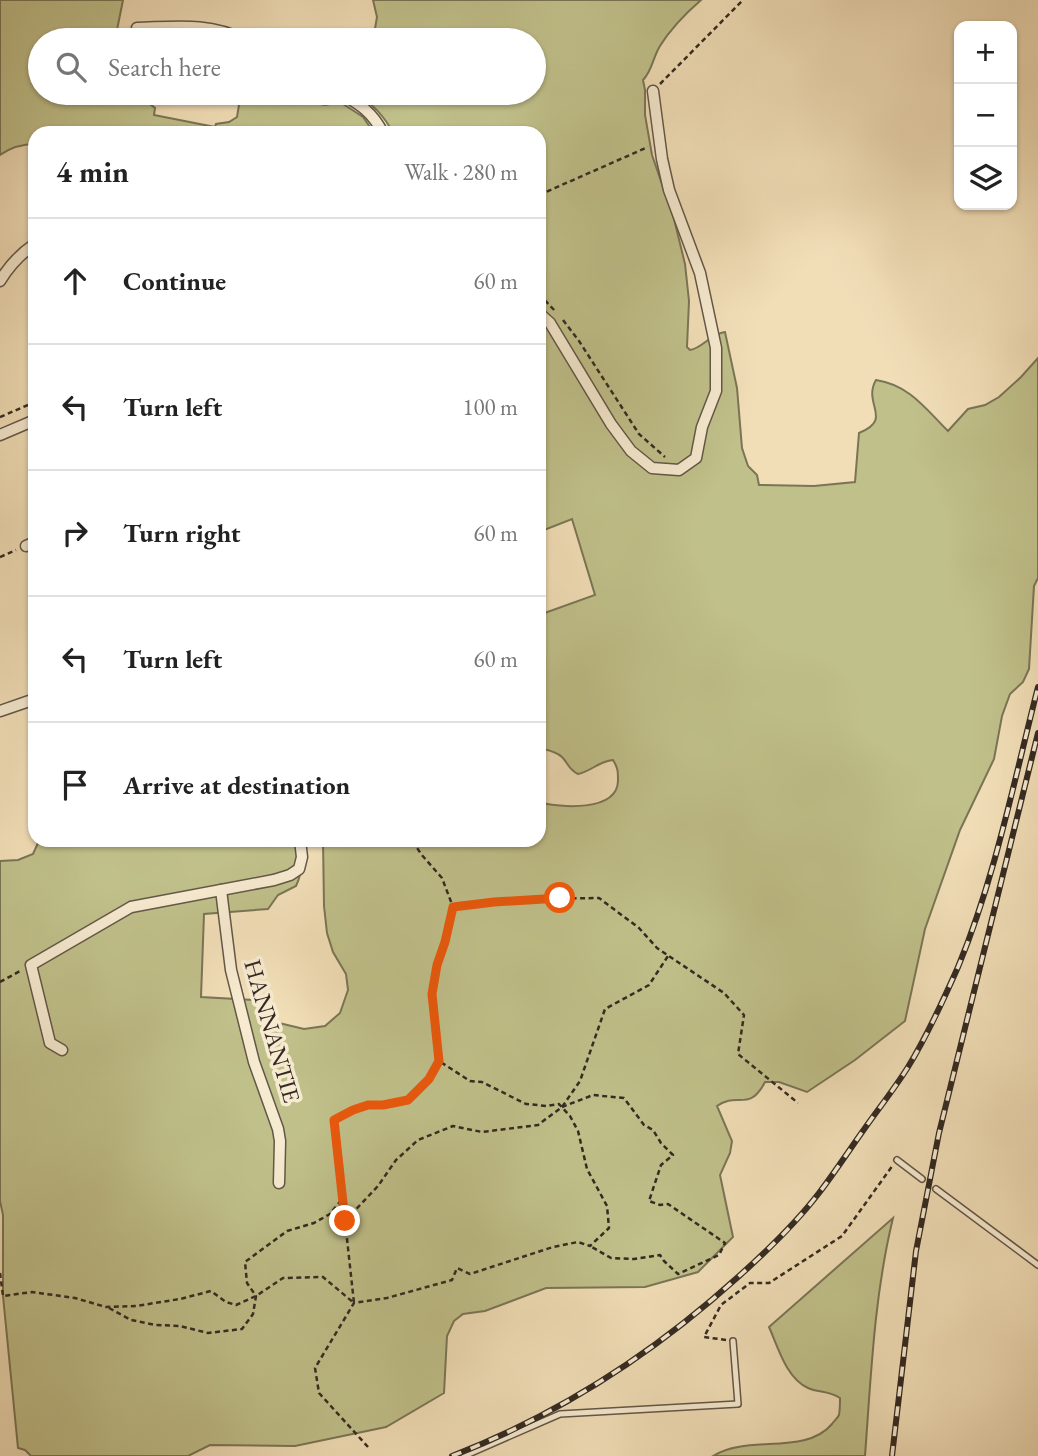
<!DOCTYPE html>
<meta charset="utf-8">
<style>
body{margin:0;font-family:"EB Garamond",serif;background:#f6f6f6;color:#222}
.controls{position:absolute;right:21px;top:21px;display:grid;overflow:hidden;border-radius:14px;box-shadow:0 2px 5px #0004}
.controls button{width:63px;height:63px;display:grid;place-items:center;padding:0;border:0;border-bottom:2px solid #e0e0e0;background:#fff;color:#222;font:35px sans-serif}
.stop{position:absolute;width:21px;height:21px;margin:-16px;border:5px solid #ea580c;border-radius:50%;background:#fff}
.stop.end{background:#ea580c;border-color:#fff;box-shadow:0 2px 7px #0008}
.list{margin:0;padding:0;list-style:none}
h2{display:flex;justify-content:space-between;align-items:center;height:91px;margin:0;padding:0 28px;font-size:30px}
h2 small{font-size:23px;font-weight:400;color:#767676}
.list li{display:grid;grid-template-columns:46px 1fr auto;gap:21px;align-items:center;box-sizing:border-box;height:126px;padding:0 28px;border-top:2px solid #e0e0e0}
.list b{display:block;font-size:26px;white-space:nowrap}
.list em{font-size:23px;font-style:normal;color:#767676}
.icon{flex:none;width:38px;height:38px;fill:none;stroke:currentColor;stroke-width:2;stroke-linecap:round;stroke-linejoin:round}
.map{position:relative;flex:none;width:1038px;height:1456px;overflow:hidden}
.search{position:absolute;background:#fff;box-shadow:0 2px 5px #0004;left:28px;top:28px;width:518px;height:77px;display:flex;align-items:center;gap:18px;box-sizing:border-box;padding:0 24px;border-radius:38px;color:#767676;font-size:26px}
.panel{position:absolute;background:#fff;box-shadow:0 2px 5px #0004;left:28px;top:126px;width:518px;height:721px;border-radius:21px}
.map>svg:first-child{display:block}
</style>
<div class="map">
<svg width="1038" height="1456" viewBox="0 0 1038 1456">
<rect width="100%" height="100%" fill="#f1deb7"/>
<filter id="stains"><feTurbulence type="fractalNoise" baseFrequency=".00286" numOctaves="4"/><feColorMatrix values="0 0 0 0 .2 0 0 0 0 .09 0 0 0 0 .02 0 0 0 .5 -.17"/></filter>
<radialGradient id="worn" r=".72"><stop offset=".6" stop-color="#630" stop-opacity="0"/><stop offset="1" stop-color="#630" stop-opacity=".3"/></radialGradient>
<!-- green -->
<g fill="#c0c08a" stroke="#7a7556" stroke-width="2">
<path d="M 0,0 L 123,0 L 115,40 L 40,40 L 40,93 L 136,93 L 155,108 L 154,115 L 215,127 L 216,124 L 229,122 L 237,117 L 241,93 L 296,93 L 306,101 L 325,105 L 340,102 L 363,117 L 374,133 L 35,133 L 35,144 C 23,144 10,148 0,155 Z"/>
<path d="M 373,0 L 701,0 C 685,14 671,28 660,46 C 653,57 652,71 643,80 L 645,90 L 645,115 L 652,155 L 674,219 L 685,264 L 689,301 L 687,347 L 690,350 C 703,348 710,334 725,332 L 737,388 L 742,448 L 748,466 L 757,475 L 759,485 L 814,486 L 855,482 L 859,433 C 894,419 862,404 876,380 C 909,385 925,408 948,431 L 968,409 L 985,405 L 999,397 L 1021,377 L 1038,358 L 1038,578 L 1034,586 L 1029,669 L 1023,682 L 1010,694 L 1002,716 L 994,759 L 960,830 L 925,929 L 905,1021 L 855,1060 L 807,1092 L 779,1082 L 765,1082 C 749,1113 737,1091 717,1106 L 732,1141 L 730,1153 L 720,1175 L 733,1237 L 698,1272 L 645,1287 L 546,1288 L 485,1311 L 463,1314 L 454,1321 L 447,1336 L 444,1393 L 386,1427 L 295,1446 L 210,1445 L 188,1456 L 31,1456 L 25,1450 L 18,1448 L 3,1296 L 3,1215 L 0,1201 L 0,861 L 18,860 L 33,854 L 38,843 L 69,840 L 294,840 C 303,855 303,871 296,886 L 278,895 L 268,909 L 204,914 L 201,997 L 254,1000 L 264,1014 L 279,1023 L 304,1029 L 325,1026 L 340,1013 L 348,990 L 346,974 L 333,952 L 327,933 L 324,906 L 323,840 L 539,840 L 539,802 C 560,808 617,812 618,781 C 618,771 618,768 613,760 C 599,761 592,771 578,774 C 569,770 568,763 562,757 C 556,751 547,750 539,748 L 539,615 L 595,595 L 572,519 L 539,532 L 539,133 L 393,133 C 384,115 372,103 355,93 L 534,93 L 534,40 L 373,40 L 377,17 Z"/>
<path d="M 893,1218 C 874,1296 871,1376 865,1456 L 713,1456 C 748,1434 805,1456 832,1424 C 834,1421 837,1419 839,1415 C 840,1410 840,1403 840,1398 C 828,1390 819,1393 808,1388 C 786,1378 778,1347 769,1327 Z"/>
</g>
<g fill="none" stroke-linecap="round" stroke-linejoin="round">
<defs>
<g id="lane">
<polyline points="897,1160 922,1179"/>
<polyline points="936,1189 1038,1265"/>
<polyline points="464,1456 560,1414 738,1404 733,1341"/>
</g>
<g id="street">
<path d="M 137,28 C 175,27 209,22 244,40"/>
<path d="M 340,93 C 360,104 372,112 383,133"/>
<path d="M 0,281 C 9,266 20,254 35,244"/>
<polyline points="539,313 550,323 611,424 631,451 652,468 679,470 696,458 702,427 716,391 716,348 700,273 669,190 662,159 653,91"/>
<polyline points="0,435 35,420"/>
<polyline points="26,546 35,542"/>
<polyline points="0,711 35,699"/>
<polyline points="221,890 231,970 254,1062 278,1129 280,1141 279,1183"/>
<polyline points="62,1050 50,1043 31,965 131,907 274,880 290,875 299,869 302,857 300,840"/>
</g>
</defs>
<!-- lane casing -->
<use href="#lane" stroke="#635747" stroke-width="8"/>
<!-- street casing -->
<use href="#street" stroke="#635747" stroke-width="13"/>
<!-- path -->
<g stroke="#342a22" stroke-width="2.5" stroke-dasharray="5 3.5" stroke-linecap="butt">
<polyline points="660,84 743,0"/>
<polyline points="539,195 648,147"/>
<polyline points="539,294 556,312"/>
<polyline points="563,320 579,341 639,434 665,457"/>
<polyline points="0,417 35,402"/>
<polyline points="0,557 16,550"/>
<polyline points="453,907 528,899 599,898 639,928 657,948 724,993 744,1015 738,1054 798,1103"/>
<polyline points="0,982 22,970"/>
<polyline points="562,1107 593,1095 624,1098 644,1125 653,1130 661,1143 673,1155 661,1165 649,1201 660,1205 668,1204 725,1243 719,1255 678,1274 664,1261 660,1255 634,1259 611,1258 590,1246"/>
<polyline points="345,1221 378,1186 396,1160 418,1140 453,1126 482,1132 538,1125 562,1107 580,1081 605,1009 649,985 668,956"/>
<path d="M 0,1273 L 3,1296 L 32,1292 L 75,1298 L 106,1307 L 136,1306 L 180,1299 L 211,1291 L 226,1302 L 236,1305 L 256,1296 L 283,1278 L 323,1277 L 354,1303 L 334,1120 C 345,1114 357,1106 370,1105 C 382,1104 397,1106 408,1100 C 419,1094 433,1072 439,1061"/>
<polyline points="109,1308 131,1320 156,1325 180,1326 208,1333 242,1329 253,1314 256,1296 247,1283 245,1262 287,1231 314,1223 330,1214 342,1199"/>
<polyline points="726,1340 704,1337 721,1305 750,1283 769,1283 842,1236 893,1165"/>
<polyline points="368,1447 319,1393 315,1368 354,1303 387,1298 452,1280 457,1268 470,1274 553,1247 578,1242 590,1246 609,1228 607,1206 587,1169 578,1131 570,1116 559,1104 547,1106 526,1104 482,1082 470,1081 439,1061 432,994 437,965 445,942 453,907 442,878 421,854 412,840"/>
</g>
<!-- lane -->
<use href="#lane" stroke="#f6ead0" stroke-width="5"/>
<!-- street -->
<use href="#street" stroke="#f6ead0" stroke-width="10"/>
<defs>
<g id="rail">
<path d="M 452,1456 C 558,1415 654,1353 738,1277 C 767,1251 796,1223 819,1193 C 835,1172 850,1149 865,1128 C 879,1108 895,1088 908,1067 C 927,1036 943,1001 958,967 C 995,878 1014,781 1038,687"/>
<polyline points="892,1456 916,1251 939,1133 1038,733"/>
</g>
</defs>
<!-- rail casing -->
<use href="#rail" stroke="#342a22" stroke-width="6"/>
<!-- rail -->
<use href="#rail" stroke="#f6ead0" stroke-width="3.5" stroke-dasharray="10" stroke-linecap="butt"/>
</g>
<g fill="none" stroke-linecap="round" stroke-linejoin="round">
<!-- route -->
<polyline stroke="#ea580c" stroke-width="9" points="345,1221 334,1120 353,1110 368,1105 383,1105 408,1100 429,1079 439,1061 432,994 437,965 445,942 453,907 494,902 560,898"/>
</g>
<g text-anchor="middle" stroke-width="7" stroke-linejoin="round" paint-order="stroke">
<!-- street labels -->
<g font-size="24" fill="#342a22" stroke="#f6ead0">
<text transform="translate(272 1031) rotate(74)" y="8">HANNANTIE</text>
</g>
</g>
<rect width="100%" height="100%" filter="url(#stains)"/>
<rect width="100%" height="100%" fill="url(#worn)"/>
</svg>
<div class="controls">
<button>+</button>
<button>−</button>
<button><svg class="icon" aria-label="layers" viewBox="0 0 24 24"><path d="M12 4l9 5-9 5-9-5zM3 14l9 5 9-5"/></svg></button>
</div>
<div class="stop" style="left:560px;top:898px"></div>
<div class="stop end" style="left:345px;top:1221px"></div>
<div class="search"><svg class="icon" aria-label="search" viewBox="0 0 24 24"><circle cx="10" cy="10" r="6"/><path d="M15 15l6 6"/></svg>Search here</div>
<section class="panel">
<h2>4 min<small>Walk · 280 m</small></h2>
<ul class="list">
<li><svg class="icon" aria-label="ahead" viewBox="0 0 24 24"><path d="M12 20V5M6 11l6-6 6 6"/></svg><div><b>Continue</b></div><em>60 m</em></li>
<li><svg class="icon" aria-label="left" viewBox="0 0 24 24"><path d="M17 20v-9H6M10 6l-5 5 5 5"/></svg><div><b>Turn left</b></div><em>100 m</em></li>
<li><svg class="icon" aria-label="right" viewBox="0 0 24 24"><path d="M7 20v-9h11M14 6l5 5-5 5"/></svg><div><b>Turn right</b></div><em>60 m</em></li>
<li><svg class="icon" aria-label="left" viewBox="0 0 24 24"><path d="M17 20v-9H6M10 6l-5 5 5 5"/></svg><div><b>Turn left</b></div><em>60 m</em></li>
<li><svg class="icon" aria-label="arrive" viewBox="0 0 24 24"><path d="M6 21V4h12l-3 4 3 4H6"/></svg><div><b>Arrive at destination</b></div></li>
</ul>
</section>
</div>
